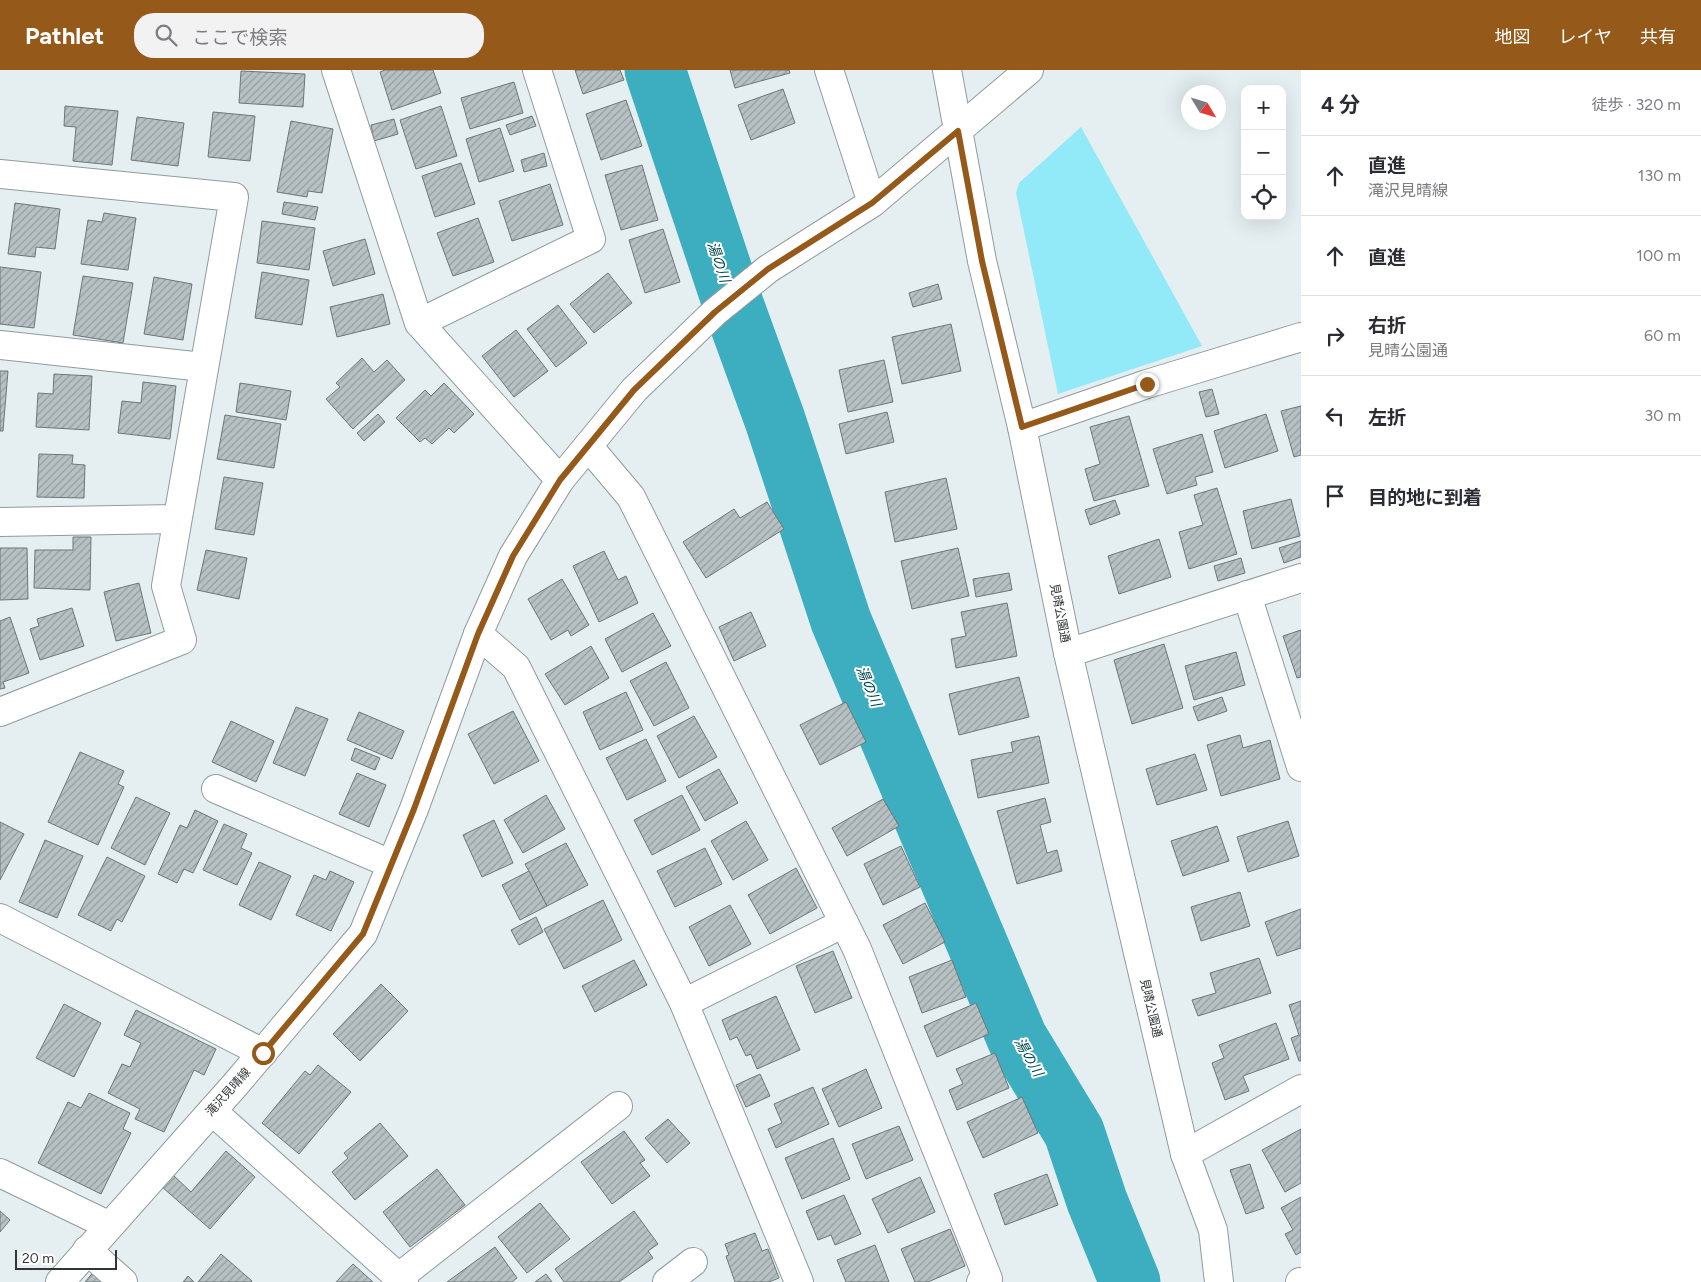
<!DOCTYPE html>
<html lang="ja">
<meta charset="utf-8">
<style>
body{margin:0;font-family:Figtree,"Noto Sans JP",sans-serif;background:#f2f2f3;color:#2b2b33}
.controls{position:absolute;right:15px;top:15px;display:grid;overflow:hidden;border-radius:10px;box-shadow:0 5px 20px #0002}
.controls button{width:45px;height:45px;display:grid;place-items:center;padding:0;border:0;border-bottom:1px solid #e1e1e2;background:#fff;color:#2b2b33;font:25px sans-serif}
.compass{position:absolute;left:1181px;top:15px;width:45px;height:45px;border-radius:50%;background:#fff;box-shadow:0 5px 20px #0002;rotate:128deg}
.scale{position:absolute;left:15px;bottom:12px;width:102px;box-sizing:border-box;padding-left:5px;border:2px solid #313536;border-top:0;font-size:14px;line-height:18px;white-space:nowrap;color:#313536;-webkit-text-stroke:4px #fff;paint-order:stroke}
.stop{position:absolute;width:15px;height:15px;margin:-11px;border:4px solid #955919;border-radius:50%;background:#fff}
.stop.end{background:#955919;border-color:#fff;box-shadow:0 1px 5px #0008}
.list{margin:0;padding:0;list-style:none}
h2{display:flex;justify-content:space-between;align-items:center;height:65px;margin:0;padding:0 20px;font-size:21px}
h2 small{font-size:16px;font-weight:400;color:#7c7c81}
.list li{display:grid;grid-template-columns:32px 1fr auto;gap:15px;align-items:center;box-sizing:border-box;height:80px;padding:0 20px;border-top:1px solid #e1e1e2}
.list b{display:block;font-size:19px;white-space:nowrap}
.list p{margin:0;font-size:16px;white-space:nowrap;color:#7c7c81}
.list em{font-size:16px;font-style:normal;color:#7c7c81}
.icon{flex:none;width:28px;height:28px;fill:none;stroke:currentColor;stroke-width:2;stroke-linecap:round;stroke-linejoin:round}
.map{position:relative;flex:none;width:1301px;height:1212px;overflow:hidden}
header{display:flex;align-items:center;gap:30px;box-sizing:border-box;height:70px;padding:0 25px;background:#955919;color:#fff}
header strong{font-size:24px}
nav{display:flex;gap:28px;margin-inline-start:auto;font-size:18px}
.search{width:350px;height:45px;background:#f2f2f3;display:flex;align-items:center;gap:12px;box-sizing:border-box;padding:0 18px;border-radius:20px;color:#7c7c81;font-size:19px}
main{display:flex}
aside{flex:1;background:#fff}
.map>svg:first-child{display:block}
</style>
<header>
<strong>Pathlet</strong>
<div class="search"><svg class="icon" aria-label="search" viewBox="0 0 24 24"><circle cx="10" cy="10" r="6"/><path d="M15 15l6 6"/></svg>ここで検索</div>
<nav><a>地図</a><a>レイヤ</a><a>共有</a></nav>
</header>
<main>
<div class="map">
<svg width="1301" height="1212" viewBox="0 0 1301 1212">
<defs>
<pattern id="building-hatch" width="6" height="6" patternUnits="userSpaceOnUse" patternTransform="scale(1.25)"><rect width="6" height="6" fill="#b7c1c3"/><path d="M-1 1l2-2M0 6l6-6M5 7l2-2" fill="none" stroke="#959e9f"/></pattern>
</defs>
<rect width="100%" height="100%" fill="#e5eff1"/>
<!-- green -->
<polygon fill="#92eaf8" points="1081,57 1202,276 1058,324 1016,123 1019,113"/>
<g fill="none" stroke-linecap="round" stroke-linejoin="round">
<!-- river -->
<polyline stroke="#3daebf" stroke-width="61" points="655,0 734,237 775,350 841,551 1017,968 1074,1062 1097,1131 1130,1212"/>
</g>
<!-- building -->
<g fill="url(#building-hatch)" stroke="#6d7678">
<polygon points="385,0 433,0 441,23 392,40 380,2"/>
<polygon points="575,0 620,0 624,10 583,24"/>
<polygon points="730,0 789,0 790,3 735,18"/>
<polygon points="241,1 305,4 303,37 239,33"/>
<polygon points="514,12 523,43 470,59 461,28"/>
<polygon points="783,19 795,53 751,70 738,35"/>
<polygon points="626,30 642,76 601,90 586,44"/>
<polygon points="65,36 118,41 112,95 73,91 76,57 64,56"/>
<polygon points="441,36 457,86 416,99 400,50"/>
<polygon points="213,42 255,46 250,91 208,87"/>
<polygon points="532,46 536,56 510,65 506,55"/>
<polygon points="137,47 184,53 178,96 131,90"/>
<polygon points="394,49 398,64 374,71 371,55"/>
<polygon points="291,51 333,59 322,123 308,121 307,127 277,122"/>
<polygon points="500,58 514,101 479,112 466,69"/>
<polygon points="544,83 547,96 524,102 521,90"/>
<polygon points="461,93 475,134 435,147 422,106"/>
<polygon points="642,95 658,150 621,160 605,105"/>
<polygon points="550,114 563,155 512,171 499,131"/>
<polygon points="284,132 318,137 315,150 282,144"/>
<polygon points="15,133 60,139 55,179 36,177 35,187 8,184"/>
<polygon points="104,143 136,148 128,200 81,194 88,150 102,152"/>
<polygon points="478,148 494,192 453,206 437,163"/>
<polygon points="262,151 315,158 309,200 257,193"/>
<polygon points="663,159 680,212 645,223 629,170"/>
<polygon points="365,169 375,204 333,216 323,181"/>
<polygon points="0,197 41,202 34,258 0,254"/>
<polygon points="262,202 309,210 302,255 255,248"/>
<polygon points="608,203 632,233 594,263 570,234"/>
<polygon points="83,206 133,213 123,273 73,265"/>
<polygon points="154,207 192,214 183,270 144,264"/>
<polygon points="938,214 942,229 913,237 909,223"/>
<polygon points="383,224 390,254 337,267 330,237"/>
<polygon points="558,235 587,273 556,297 527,259"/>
<polygon points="951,254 961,301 902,314 892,267"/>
<polygon points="516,260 548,301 514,327 482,286"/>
<polygon points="362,288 374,302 387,290 405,310 353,359 326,329 340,317 336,313"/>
<polygon points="884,290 893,332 848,342 839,300"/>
<polygon points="0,301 8,301 3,361 0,361"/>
<polygon points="54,304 92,306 89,360 36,357 38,323 53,324"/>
<polygon points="143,312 176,316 170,369 118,363 122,331 141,333"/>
<polygon points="240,313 291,321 286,350 236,342"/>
<polygon points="444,313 474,344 454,363 449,358 432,374 425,368 420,372 396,348 425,320 431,326"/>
<polygon points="1212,319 1219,344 1206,347 1199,322"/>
<polygon points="1301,336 1301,385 1294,387 1281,341"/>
<polygon points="887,342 894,372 846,384 839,354"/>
<polygon points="378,344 385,352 364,371 357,363"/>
<polygon points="1266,344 1278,381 1225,398 1214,361"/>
<polygon points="225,345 281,354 274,398 217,389"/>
<polygon points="1129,346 1149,416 1094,431 1085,399 1100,394 1090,357"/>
<polygon points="1202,364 1213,402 1195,407 1197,415 1167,424 1153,379"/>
<polygon points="39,384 73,385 72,394 85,395 84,428 37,427"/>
<polygon points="224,407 263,413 254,465 215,459"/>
<polygon points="946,408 957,459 895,472 885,422"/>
<polygon points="1217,418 1237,484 1189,499 1179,462 1203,455 1194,425"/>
<polygon points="1291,429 1300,466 1252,479 1243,441"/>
<polygon points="1115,430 1120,444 1090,455 1085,440"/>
<polygon points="767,432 784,459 706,508 683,472 734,439 740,448"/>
<polygon points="73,467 91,467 90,520 34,518 35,480 73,480"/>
<polygon points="1159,469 1171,507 1119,524 1108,486"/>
<polygon points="1301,471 1301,487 1284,493 1279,478"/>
<polygon points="0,478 27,478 28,529 0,530"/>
<polygon points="958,478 969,526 912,539 901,491"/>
<polygon points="206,480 247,488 239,529 197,520"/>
<polygon points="604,481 618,510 626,506 638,533 599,552 573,496"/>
<polygon points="1241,488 1245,503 1218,511 1214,496"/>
<polygon points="1009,503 1012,520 976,527 973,509"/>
<polygon points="562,509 589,555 571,566 568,560 551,570 528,529"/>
<polygon points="139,513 151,563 116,571 104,522"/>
<polygon points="1007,533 1017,586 956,598 951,569 966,566 961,542"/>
<polygon points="72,538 84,576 40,590 30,559 39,556 37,549"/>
<polygon points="751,542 766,576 734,591 719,557"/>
<polygon points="653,543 671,576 622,602 605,569"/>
<polygon points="10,547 29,603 3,612 5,618 0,619 0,551"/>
<polygon points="1301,560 1301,607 1297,608 1283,566"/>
<polygon points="1164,574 1183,638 1132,654 1114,590"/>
<polygon points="591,576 609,608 565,635 545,604"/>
<polygon points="1236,582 1245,615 1194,630 1185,596"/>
<polygon points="666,592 689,638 654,656 630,611"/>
<polygon points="1019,607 1029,647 959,665 949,624"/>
<polygon points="626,622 643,660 600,680 583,642"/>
<polygon points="1222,627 1227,641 1198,651 1193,637"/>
<polygon points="846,632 866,672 820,695 800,655"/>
<polygon points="296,637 328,649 305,706 273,693"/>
<polygon points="513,641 539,691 494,714 468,664"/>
<polygon points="359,642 404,661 392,689 347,670"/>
<polygon points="694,646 717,687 679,708 657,666"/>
<polygon points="231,651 274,671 256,712 212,692"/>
<polygon points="1240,665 1243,678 1270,670 1280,709 1221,726 1207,675"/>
<polygon points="1039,666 1049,713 978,728 971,690 1013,682 1011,672"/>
<polygon points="646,669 666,711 627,730 606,688"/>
<polygon points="355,678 380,688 375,700 351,690"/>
<polygon points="80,682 124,701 118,714 124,717 98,775 48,752"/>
<polygon points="1195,684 1207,720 1157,735 1146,699"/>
<polygon points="719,699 738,733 705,751 686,717"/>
<polygon points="357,703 386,715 369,757 339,744"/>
<polygon points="546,725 565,759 523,783 504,750"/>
<polygon points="682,725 700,760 652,785 634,750"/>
<polygon points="136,727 170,743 145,795 111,778"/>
<polygon points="1045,728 1051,752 1040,755 1047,783 1057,780 1062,801 1017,814 997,741"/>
<polygon points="883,729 899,756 847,786 832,758"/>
<polygon points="195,740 218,751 193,803 184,799 177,813 158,804 180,755 187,758"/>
<polygon points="494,750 513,793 482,807 463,765"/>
<polygon points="746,751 768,790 733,810 711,771"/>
<polygon points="1288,751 1299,786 1248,802 1237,767"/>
<polygon points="0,752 24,764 0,810"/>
<polygon points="224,754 247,764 241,778 252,783 237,815 203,800"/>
<polygon points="1217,756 1229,791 1183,806 1171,771"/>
<polygon points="45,770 83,786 57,848 19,832"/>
<polygon points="566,773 588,815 547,836 525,794"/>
<polygon points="901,776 920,817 883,835 864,794"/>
<polygon points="705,778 722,814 675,837 657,801"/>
<polygon points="107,787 145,806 122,852 117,849 111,861 78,845"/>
<polygon points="259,792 291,806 271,850 239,835"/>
<polygon points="796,798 817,838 770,864 748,825"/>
<polygon points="330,801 354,812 331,861 296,845 314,805 326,810"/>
<polygon points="529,801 547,836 520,850 502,815"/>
<polygon points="1240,822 1250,856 1201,871 1191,837"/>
<polygon points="603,830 622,870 564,899 544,859"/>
<polygon points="925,833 945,872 903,894 883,855"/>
<polygon points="730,835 751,874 709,896 689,857"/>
<polygon points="1301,839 1301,878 1277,886 1265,852"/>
<polygon points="536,847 543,862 519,875 511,860"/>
<polygon points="833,881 852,928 815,943 796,896"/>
<polygon points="1259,888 1271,923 1198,946 1192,930 1216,923 1210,903"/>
<polygon points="634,890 647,915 595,942 582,916"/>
<polygon points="952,890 966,927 922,943 909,907"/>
<polygon points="381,914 408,941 360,991 333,964"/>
<polygon points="776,926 800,980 757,999 751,984 746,986 737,967 730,970 722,950"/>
<polygon points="1301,931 1301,991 1299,991 1291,968 1299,965 1289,935"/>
<polygon points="976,933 989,964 937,987 924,956"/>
<polygon points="64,934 101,953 74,1007 36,988"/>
<polygon points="136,940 216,979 204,1005 194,1000 164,1062 135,1049 140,1039 108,1023 122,994 130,997 141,973 124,965"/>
<polygon points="1276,953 1289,989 1243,1006 1249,1021 1225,1030 1212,993 1224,988 1219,975"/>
<polygon points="995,983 1009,1018 957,1040 949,1020 963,1014 956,999"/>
<polygon points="318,995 351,1022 299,1084 262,1053 305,1001 310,1005"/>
<polygon points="866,999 882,1038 839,1057 822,1019"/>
<polygon points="760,1004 770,1026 746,1037 736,1015"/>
<polygon points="813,1017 829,1054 776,1078 768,1059 782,1053 774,1034"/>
<polygon points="89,1023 130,1043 123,1059 131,1063 101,1124 38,1093 68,1032 81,1038"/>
<polygon points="1022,1027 1038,1063 983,1088 967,1052"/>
<polygon points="668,1049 690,1073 667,1093 645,1068"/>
<polygon points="380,1053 408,1086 355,1130 332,1102 348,1088 344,1083"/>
<polygon points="899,1056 913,1090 866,1109 852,1074"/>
<polygon points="1301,1059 1301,1113 1285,1122 1262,1080"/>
<polygon points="624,1061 645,1090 640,1093 650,1106 612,1134 581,1092"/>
<polygon points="833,1068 850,1109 802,1129 785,1088"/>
<polygon points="226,1081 255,1107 210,1159 161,1116 172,1104 191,1122"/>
<polygon points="1250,1094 1264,1138 1246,1144 1230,1100"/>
<polygon points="437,1099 465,1135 410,1177 383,1142"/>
<polygon points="1047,1104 1058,1135 1005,1155 994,1124"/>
<polygon points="920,1107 935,1142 888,1163 872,1129"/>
<polygon points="844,1125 861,1164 835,1175 831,1165 818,1170 806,1141"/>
<polygon points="1301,1127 1301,1182 1296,1185 1285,1164 1293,1160 1281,1138"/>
<polygon points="540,1133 570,1169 527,1203 498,1167"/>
<polygon points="0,1141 10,1150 0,1162"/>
<polygon points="634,1141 658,1174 648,1181 653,1188 619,1212 564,1212 555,1199"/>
<polygon points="950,1159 965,1196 928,1212 915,1212 901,1179"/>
<polygon points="755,1163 762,1181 768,1179 779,1208 769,1212 735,1212 726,1186 729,1185 725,1174"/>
<polygon points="875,1175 889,1212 846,1212 837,1190"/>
<polygon points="495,1177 517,1208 512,1212 447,1212"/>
<polygon points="221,1184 252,1211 251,1212 198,1212"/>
<polygon points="353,1194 373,1212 336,1212"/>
<polygon points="95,1200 109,1212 85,1212"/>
<polygon points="546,1204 552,1212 535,1212"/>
<polygon points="188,1206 194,1212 183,1212"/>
</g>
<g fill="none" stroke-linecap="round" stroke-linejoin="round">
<defs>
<g id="street">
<polyline points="829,0 872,133"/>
<polyline points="0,104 234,127 166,516 182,570 0,642"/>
<polyline points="419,253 591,169 537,0"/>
<polyline points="0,275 203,297"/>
<polyline points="1022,357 1147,314 1301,267"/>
<polyline points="588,376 631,427 857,879 988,1209 981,1212"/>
<polyline points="0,452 176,449"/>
<polyline points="1247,525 1301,697"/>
<polyline points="478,564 516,597 684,933 799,1212"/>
<polyline points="1068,583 1301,508"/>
<polyline points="216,719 391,794"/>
<polyline points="0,848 263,983"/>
<polyline points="684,933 844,853"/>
<polyline points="212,1041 404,1212"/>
<polyline points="0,1103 108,1155"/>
<polyline points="87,1180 123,1212"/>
<polyline points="399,1207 618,1036"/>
<polyline points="60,1212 235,1015 363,864 414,739 478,564 513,486 560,410 419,253 336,0"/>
<polyline points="667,1212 693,1192"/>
<polyline points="1219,1212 1213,1160 1185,1084 1301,1019"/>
<polyline points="1300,1212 1301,1212"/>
</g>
<g id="secondary">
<polyline points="947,0 982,191 1022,357 1068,583 1185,1084"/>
<polyline points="560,410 634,320 715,242 768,199 872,133 1029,0"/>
</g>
</defs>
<!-- street casing -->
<use href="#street" stroke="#919b9d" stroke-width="30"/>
<!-- secondary casing -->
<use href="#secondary" stroke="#919b9d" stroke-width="30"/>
<!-- street -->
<use href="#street" stroke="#fff" stroke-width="28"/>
<!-- secondary -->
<use href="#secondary" stroke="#fff" stroke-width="28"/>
</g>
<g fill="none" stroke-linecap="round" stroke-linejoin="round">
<!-- route -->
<polyline stroke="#955919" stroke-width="6" points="263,983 363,864 414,739 478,564 513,486 560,410 634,320 715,242 768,199 872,133 958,61 982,191 1022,357 1147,314"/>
</g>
<g text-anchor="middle" stroke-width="4" stroke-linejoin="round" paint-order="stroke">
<!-- street labels -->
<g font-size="12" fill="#313536" stroke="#fff">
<text transform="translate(1060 543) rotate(79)" y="4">見晴公園通</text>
<text transform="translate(1151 938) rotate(77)" y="4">見晴公園通</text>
<text transform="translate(228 1022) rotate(-48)" y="4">滝沢見晴線</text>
</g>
<!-- water labels -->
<g font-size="14" font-style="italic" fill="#004750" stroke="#fff">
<text transform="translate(719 192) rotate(71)" y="5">湯の川</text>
<text transform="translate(869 616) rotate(67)" y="5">湯の川</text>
<text transform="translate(1029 987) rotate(60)" y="5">湯の川</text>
</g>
</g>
</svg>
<div class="controls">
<button>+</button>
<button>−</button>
<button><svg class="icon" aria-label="locate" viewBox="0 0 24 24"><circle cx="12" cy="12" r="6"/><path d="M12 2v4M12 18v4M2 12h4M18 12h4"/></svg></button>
</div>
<svg class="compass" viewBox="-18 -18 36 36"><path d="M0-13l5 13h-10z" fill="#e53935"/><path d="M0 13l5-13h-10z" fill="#7c7c81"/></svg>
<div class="scale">20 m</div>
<div class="stop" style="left:263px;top:983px"></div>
<div class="stop end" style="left:1147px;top:314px"></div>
</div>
<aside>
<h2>4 分<small>徒歩 · 320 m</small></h2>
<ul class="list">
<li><svg class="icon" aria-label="ahead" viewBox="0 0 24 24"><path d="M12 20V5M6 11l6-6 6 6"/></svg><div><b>直進</b><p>滝沢見晴線</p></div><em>130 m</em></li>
<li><svg class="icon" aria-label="ahead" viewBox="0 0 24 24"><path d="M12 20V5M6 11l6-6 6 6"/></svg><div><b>直進</b></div><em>100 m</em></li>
<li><svg class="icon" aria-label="right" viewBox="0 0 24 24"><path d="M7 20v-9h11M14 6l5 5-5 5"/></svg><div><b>右折</b><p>見晴公園通</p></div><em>60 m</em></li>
<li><svg class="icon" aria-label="left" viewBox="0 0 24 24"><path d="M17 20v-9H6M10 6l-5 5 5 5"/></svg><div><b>左折</b></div><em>30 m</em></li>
<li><svg class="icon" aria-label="arrive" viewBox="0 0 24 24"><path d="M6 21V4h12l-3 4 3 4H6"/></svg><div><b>目的地に到着</b></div></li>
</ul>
</aside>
</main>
